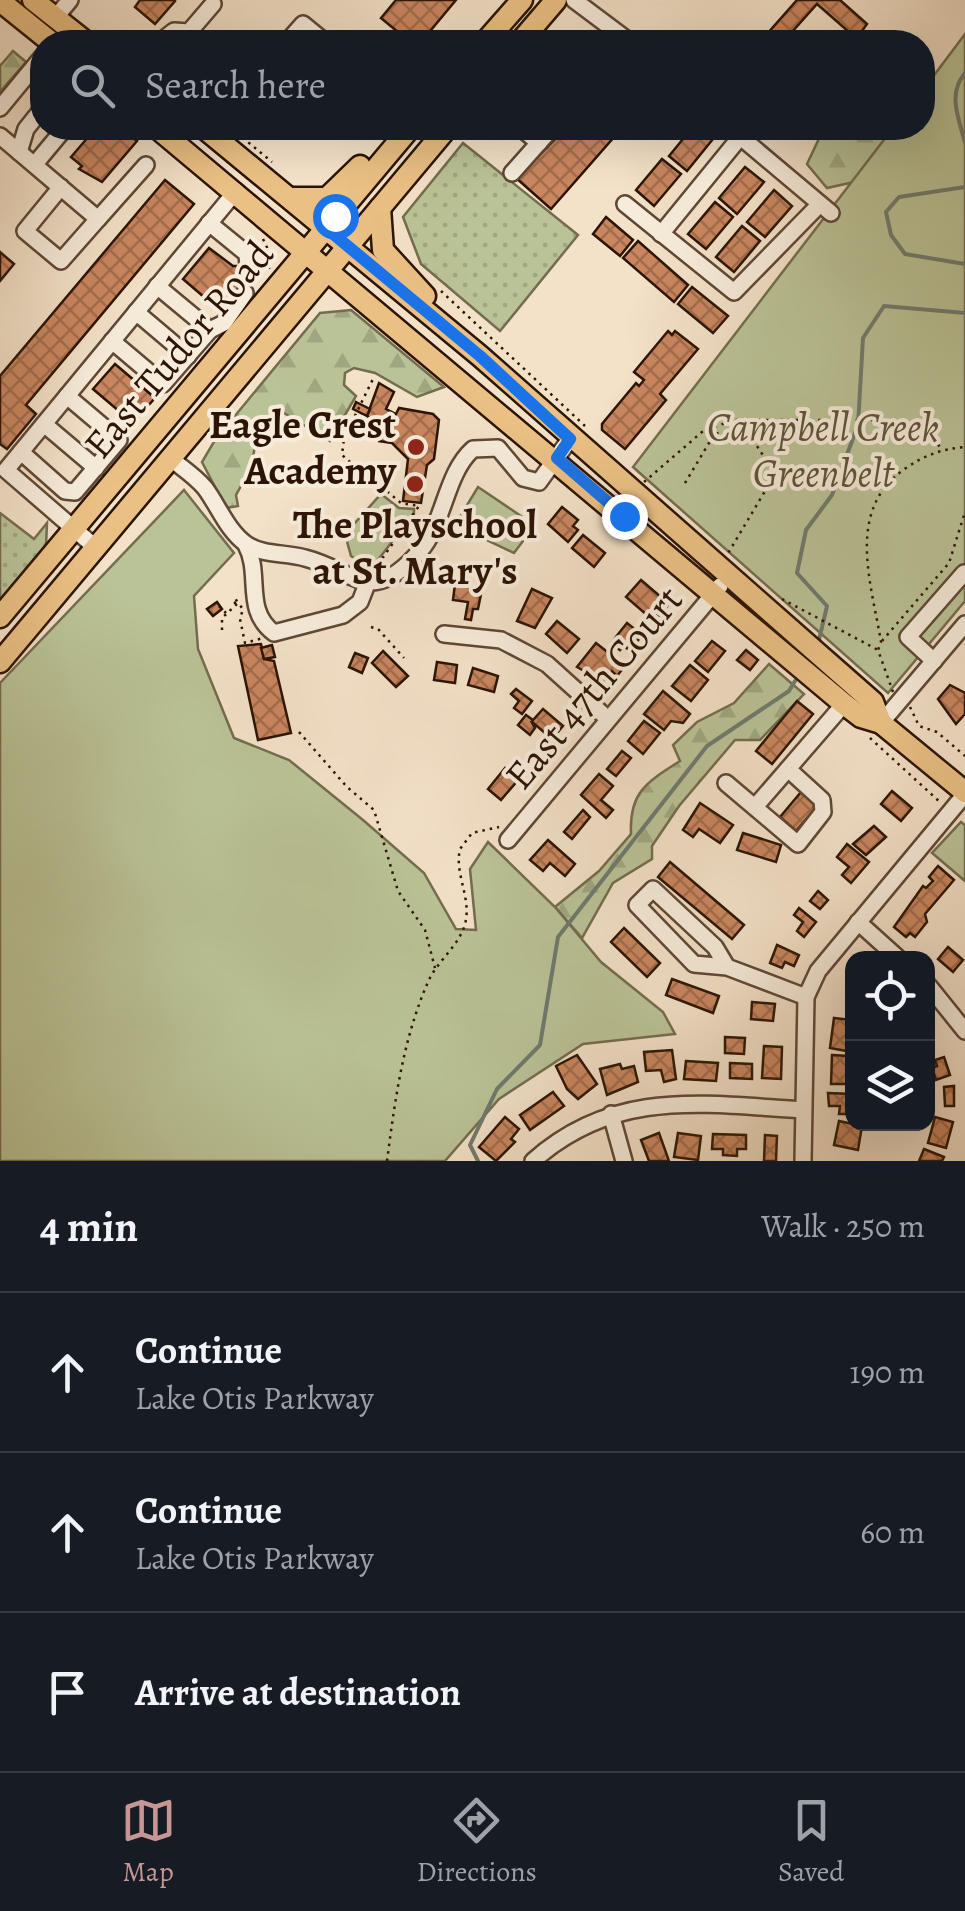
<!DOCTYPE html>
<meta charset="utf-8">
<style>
body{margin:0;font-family:Alegreya,serif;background:#20242c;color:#f1f3f6}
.controls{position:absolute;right:30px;bottom:30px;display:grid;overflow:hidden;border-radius:20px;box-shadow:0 10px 40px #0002}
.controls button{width:90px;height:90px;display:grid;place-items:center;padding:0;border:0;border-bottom:2px solid #363941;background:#171b24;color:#f1f3f6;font:50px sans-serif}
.stop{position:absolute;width:30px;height:30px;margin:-22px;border:8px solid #1a73e8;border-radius:50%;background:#fff}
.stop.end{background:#1a73e8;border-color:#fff;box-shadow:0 2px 10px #0008}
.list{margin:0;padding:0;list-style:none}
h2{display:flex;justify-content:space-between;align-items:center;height:130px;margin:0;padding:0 40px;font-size:42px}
h2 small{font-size:32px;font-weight:400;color:#9ea1a6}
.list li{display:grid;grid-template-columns:65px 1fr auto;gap:30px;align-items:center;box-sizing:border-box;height:160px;padding:0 40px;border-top:2px solid #363941}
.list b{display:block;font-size:38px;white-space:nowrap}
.list p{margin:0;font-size:32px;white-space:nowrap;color:#9ea1a6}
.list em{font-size:32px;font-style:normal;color:#9ea1a6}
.icon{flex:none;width:55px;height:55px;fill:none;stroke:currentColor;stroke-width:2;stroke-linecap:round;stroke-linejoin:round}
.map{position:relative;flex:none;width:965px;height:1161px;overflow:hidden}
.search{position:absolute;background:#171b24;box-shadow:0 10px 40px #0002;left:30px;right:30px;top:30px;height:110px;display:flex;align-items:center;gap:25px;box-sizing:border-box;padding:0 35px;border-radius:40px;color:#9ea1a6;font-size:38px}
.sheet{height:610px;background:#171b24}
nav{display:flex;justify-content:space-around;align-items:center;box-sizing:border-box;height:140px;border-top:2px solid #363941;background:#171b24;font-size:28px;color:#9ea1a6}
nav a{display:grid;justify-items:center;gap:5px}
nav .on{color:#c59692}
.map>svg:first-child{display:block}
</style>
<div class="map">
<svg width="965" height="1161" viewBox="0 0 965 1161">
<defs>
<pattern id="grass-dots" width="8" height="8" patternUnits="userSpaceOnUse" patternTransform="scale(2.5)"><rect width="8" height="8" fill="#bac397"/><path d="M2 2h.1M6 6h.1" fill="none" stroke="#a0a780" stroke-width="1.8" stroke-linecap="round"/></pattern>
<pattern id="forest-firs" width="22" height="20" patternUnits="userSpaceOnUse" patternTransform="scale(2.5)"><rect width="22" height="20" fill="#bac397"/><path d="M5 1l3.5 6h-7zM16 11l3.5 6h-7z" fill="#a0a780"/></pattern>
<pattern id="building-cross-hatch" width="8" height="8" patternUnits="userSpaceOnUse" patternTransform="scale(2.5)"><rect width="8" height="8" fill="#c9865f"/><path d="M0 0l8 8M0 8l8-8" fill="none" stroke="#a36c4c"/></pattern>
</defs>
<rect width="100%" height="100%" fill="#f3e1c8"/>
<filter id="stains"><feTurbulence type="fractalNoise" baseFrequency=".002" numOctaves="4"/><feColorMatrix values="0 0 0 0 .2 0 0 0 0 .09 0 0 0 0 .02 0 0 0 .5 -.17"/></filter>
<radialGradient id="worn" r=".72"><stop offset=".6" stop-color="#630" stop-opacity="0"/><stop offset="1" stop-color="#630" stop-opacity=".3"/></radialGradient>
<!-- grass -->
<g fill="url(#grass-dots)" stroke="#736c4e" stroke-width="2.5">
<polygon points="463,143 578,235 500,331 421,264 403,217"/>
<polygon points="0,513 34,539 47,523 46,546 0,603"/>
</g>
<!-- forest -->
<g fill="url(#forest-firs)" stroke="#736c4e" stroke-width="2.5">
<polygon points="13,51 26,62 0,92 0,66"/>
<polygon points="923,80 936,135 890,174 827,188 807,164 824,128 922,128"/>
<polygon points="351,310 444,387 417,397 375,373 354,368 345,373 344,385 356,396 330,441 284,413 255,446 251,468 236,495 238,506 226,508 202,462 215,440 320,313"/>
<path d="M 769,664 L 804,694 L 760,740 L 735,740 L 679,806 L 652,846 L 652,859 L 613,883 L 582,938 L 555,907 L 599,871 L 631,834 C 629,792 647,782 680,761 L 673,745 L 697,722 L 734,703 Z"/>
</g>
<!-- green -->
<g fill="#bac397" stroke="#736c4e" stroke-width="2.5">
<polygon points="965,34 965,601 888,693 633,467 893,128 922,128 923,90"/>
<polygon points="478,487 521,516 511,531 523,541 514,553 455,525"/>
<polygon points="184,490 234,553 194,596 198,649 234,738 289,760 363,820 424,873 456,929 476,930 470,869 488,842 555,907 601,962 663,1012 675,1034 583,1044 499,1099 445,1161 0,1161 0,683"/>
<polygon points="381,494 399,508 414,509 414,513 371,569 351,556 345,534"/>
<polygon points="961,822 965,825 965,881 932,853"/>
</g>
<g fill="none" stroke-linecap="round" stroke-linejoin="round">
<!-- stream -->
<g stroke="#6f7a6e" stroke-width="4">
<path d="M 965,73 C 947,94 959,119 965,143"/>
<polyline points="965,187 899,197 886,212 891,235 905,254 965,264"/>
<polyline points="819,640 827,606 797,573 806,530 832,495 858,425 863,338 884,306 965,313"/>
<polyline points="478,1161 470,1145 497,1089 540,1045 558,937 707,746 789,691 795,681"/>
</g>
</g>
<!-- building -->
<g fill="url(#building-cross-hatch)" stroke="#2c1404" stroke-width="2.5">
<polygon points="140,0 174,0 175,1 155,24 135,7"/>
<polygon points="396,0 456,0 421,42 410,42 381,18"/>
<polygon points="797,0 840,0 867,24 854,42 839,42 849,32 817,4 783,42 760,42"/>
<polygon points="96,128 128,128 125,132 137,141 102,182 79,169 82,166 71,157"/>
<polygon points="300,128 321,128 313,138"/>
<polygon points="566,128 622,128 551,209 516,178"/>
<polygon points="692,128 713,139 687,171 669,156"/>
<polygon points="662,159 681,174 654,206 636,190"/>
<polygon points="745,167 764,182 737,214 719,198"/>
<polygon points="165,180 194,204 26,405 36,414 7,449 0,444 0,376"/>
<polygon points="774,190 792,206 765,237 747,222"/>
<polygon points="715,202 733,217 706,249 688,234"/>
<polygon points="606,217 633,240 620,256 593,234"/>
<polygon points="742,226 760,241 734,272 716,257"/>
<polygon points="638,241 688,285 674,302 623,258"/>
<polygon points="209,248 233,266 248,266 255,271 256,280 225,315 183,279"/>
<polygon points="0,252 14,264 0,281"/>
<polygon points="692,287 728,316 713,333 678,304"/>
<polygon points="668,331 672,335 675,331 698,349 660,394 666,400 625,449 602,430 602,424 636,383 639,386 644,380 634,372"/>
<polygon points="115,364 155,398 133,423 93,389"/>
<polygon points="379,383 394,392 386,409 396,414 399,408 433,414 439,420 434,459 427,465 421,503 403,501 408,459 392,443 379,441 375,432 379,424 367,416"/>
<polygon points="356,402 370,409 367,416 353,409"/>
<polygon points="562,507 578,520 573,526 578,530 568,542 548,524"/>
<polygon points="583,535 605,553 594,567 572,548"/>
<polygon points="641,580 669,604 658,617 651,611 647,615 626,597"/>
<polygon points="455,584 482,589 478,609 473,609 471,620 465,619 468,602 453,600"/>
<polygon points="532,589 552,598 535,628 517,621"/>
<polygon points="217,602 222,609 213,616 207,609"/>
<polygon points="557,621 579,639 567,653 546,634"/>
<polygon points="627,623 642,635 630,651 624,646 620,650 611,643"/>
<polygon points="712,641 725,651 708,672 695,661"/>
<polygon points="596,643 625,666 617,676 612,671 603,682 577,667"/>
<polygon points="261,644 264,659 274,661 291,733 258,740 238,646"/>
<polygon points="272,645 275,657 264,659 261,648"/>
<polygon points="746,650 758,660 750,670 737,660"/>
<polygon points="383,651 408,676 396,687 372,663"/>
<polygon points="355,653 368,658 362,673 349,667"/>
<polygon points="437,662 457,665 455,683 434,680"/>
<polygon points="690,665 708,680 691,701 672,686"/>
<polygon points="473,668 498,676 494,692 468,685"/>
<polygon points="950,685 965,693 965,714 956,724 938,699"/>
<polygon points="516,689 532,701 522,714 514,708 519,701 511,694"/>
<polygon points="663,691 690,714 683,723 671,721 664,730 644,714"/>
<polygon points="797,701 813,714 772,764 756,751"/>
<polygon points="543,709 563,726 552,739 531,721 535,728 530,735 518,725 526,715 533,720"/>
<polygon points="644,721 660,733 643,754 628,741"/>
<polygon points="622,751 631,758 616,776 607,769"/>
<polygon points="505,768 518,780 501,800 488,789"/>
<polygon points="599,774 613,786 601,800 613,810 606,818 581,795"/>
<polygon points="892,791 912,808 901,821 881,804"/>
<polygon points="801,792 818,806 796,831 780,817"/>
<polygon points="700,803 733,825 720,843 699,829 693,837 683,830"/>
<polygon points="583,810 590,817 572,839 564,832"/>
<polygon points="874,826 886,837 866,855 853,844"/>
<polygon points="743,833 781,845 776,862 737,850"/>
<polygon points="548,840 575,864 565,876 550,863 543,871 530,860"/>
<polygon points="847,844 869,862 851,883 842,875 849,867 837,857"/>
<polygon points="670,862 744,925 732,939 658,877"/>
<polygon points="938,866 954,880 925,914 927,922 915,937 910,933 906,937 894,927 923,886 926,888 933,881 929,877"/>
<polygon points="818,891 828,900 820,909 810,901"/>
<polygon points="799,908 816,922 804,937 797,931 803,922 794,915"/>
<polygon points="624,928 660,963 647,977 611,942"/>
<polygon points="777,945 799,955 794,966 785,962 782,968 770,963"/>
<polygon points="948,947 963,960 953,972 938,959"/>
<polygon points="672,979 719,996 713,1013 666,995"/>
<polygon points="752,1002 775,1004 773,1021 751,1019"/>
<polygon points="834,1018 852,1020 852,1052 830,1048"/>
<polygon points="725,1037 745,1038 744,1054 725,1053"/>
<polygon points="764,1046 782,1047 781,1079 762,1078"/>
<polygon points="672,1050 676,1079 664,1082 661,1070 646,1071 644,1052"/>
<polygon points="577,1055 597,1084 578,1099 567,1089 556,1066"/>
<polygon points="832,1055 848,1056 847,1084 831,1084"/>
<polygon points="944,1057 950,1075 936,1080 932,1068 937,1066 935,1060"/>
<polygon points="686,1061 718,1063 716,1081 684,1079"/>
<polygon points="730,1063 752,1064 752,1079 730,1078"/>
<polygon points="620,1064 622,1069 634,1066 638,1082 607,1095 600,1069"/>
<polygon points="954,1086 954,1106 945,1106 944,1087"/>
<polygon points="553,1092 564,1106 530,1130 520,1115"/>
<polygon points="828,1093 852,1094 852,1114 839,1114 840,1106 829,1106"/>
<polygon points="505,1117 519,1129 511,1139 515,1142 496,1161 479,1147"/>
<polygon points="935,1117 953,1122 946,1148 928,1143"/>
<polygon points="839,1121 862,1126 858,1150 834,1145"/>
<polygon points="659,1133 669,1161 649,1161 641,1140"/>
<polygon points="678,1133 701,1136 698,1160 674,1157"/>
<polygon points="713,1134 746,1135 746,1149 737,1149 737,1156 723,1155 723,1149 712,1149"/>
<polygon points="765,1135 777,1136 776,1161 764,1161"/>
<polygon points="924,1149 944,1157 942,1161 919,1161"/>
</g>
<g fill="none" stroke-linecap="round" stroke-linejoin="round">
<!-- minor-tunnel -->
<polyline stroke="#d5c2ab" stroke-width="15" stroke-dasharray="15 8" stroke-linecap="butt" points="245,293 248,266"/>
<defs>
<g id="minor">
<polyline points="574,0 630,42"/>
<polyline points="55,18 70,0"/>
<polyline points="160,42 174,31 189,32 213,4"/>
<polyline points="287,42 303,24 325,42"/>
<polyline points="0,108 42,57"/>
<polyline points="521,128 539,143"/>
<polyline points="730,128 831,213"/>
<polyline points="0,136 98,219 61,261 25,231 61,187"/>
<polyline points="19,152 26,129 42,109"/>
<polyline points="35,164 65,128"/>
<polyline points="512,173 552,128"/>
<polyline points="625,204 734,292 820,204"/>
<polyline points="98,219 146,165"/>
<polyline points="209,223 247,254 248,266"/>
<polyline points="661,234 741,136"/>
<polyline points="136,312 188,356"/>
<polyline points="210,330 224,323 245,293"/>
<polyline points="112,341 163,384 210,330 157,286"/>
<polyline points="44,424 96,468"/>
<polyline points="21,452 65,491 75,492 119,440 67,396"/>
<path d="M 170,458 C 181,467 195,476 205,488 C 219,507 227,530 246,544 C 264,556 284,552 305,558 C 356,571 370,608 420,551 C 445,522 445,474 473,449 L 498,448 L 523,478 L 539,482 L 570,439"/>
<path d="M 246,545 C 262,574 243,610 274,633 L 343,615 L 360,602 L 367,584"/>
<polyline points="95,547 6,470 236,191"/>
<polyline points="444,634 501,640 547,664 608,719"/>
<polyline points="934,661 908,637 964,573"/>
<polyline points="881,723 965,624"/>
<polyline points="726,783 798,844 823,812 822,800 788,769"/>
<polyline points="755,807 844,704"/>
<polyline points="508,840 720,586"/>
<polyline points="858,922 898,958"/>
<polyline points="727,967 715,947 653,889 637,905 694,964 727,967 806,997"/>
<polyline points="928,985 965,1031"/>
<polyline points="611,1114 624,1161"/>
<path d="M 533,1161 C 615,1088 703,1104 803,1110"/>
<polyline points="803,1161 806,997 818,971 965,794"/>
</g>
<g id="major">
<polyline points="33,0 86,42"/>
<polyline points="0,1 51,42"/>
<polyline points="485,42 522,0"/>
<polyline points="520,42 556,0"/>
<polyline points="157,128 844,704 861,717 881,723 965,792"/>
<polyline points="204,128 480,356 832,666 873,702 881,723"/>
<polyline points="293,198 327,198 360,166"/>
<polyline points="380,208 383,250 425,296"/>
<polyline points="0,617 410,128"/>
<polyline points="0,662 447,128"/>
</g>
</defs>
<!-- minor casing -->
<use href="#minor" stroke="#5e4735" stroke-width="20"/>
<!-- major casing -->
<use href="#major" stroke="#2c1404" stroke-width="25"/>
<!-- path -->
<g stroke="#2c1404" stroke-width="2.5" stroke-dasharray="2.5 5" stroke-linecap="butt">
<polyline points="132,128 143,137"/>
<polyline points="231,128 272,162"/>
<polyline points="263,239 270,254 269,269"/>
<polyline points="441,291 585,426"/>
<polyline points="716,433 753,440 772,469 771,481 727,555"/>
<polyline points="356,467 342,455 344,438 374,377"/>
<polyline points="370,477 401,503 419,506 377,566"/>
<polyline points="644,482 702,432 733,420 897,420 929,434 941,448"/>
<polyline points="685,483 715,433"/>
<polyline points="782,599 878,650"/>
<polyline points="235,604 235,598 238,603"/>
<polyline points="219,606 226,613"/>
<polyline points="371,627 378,629 404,658"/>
<polyline points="222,630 222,618 238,603 243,609 240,619 245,643 263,638"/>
<polyline points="882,641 949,563 965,512"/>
<path d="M 893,692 L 878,650 L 881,642 C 871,581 845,509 906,468 C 925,455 942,449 965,447"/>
<polyline points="910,707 919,726 937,732 965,756"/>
<polyline points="299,732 347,787 374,810 398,891 425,930 435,968"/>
<polyline points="870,738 941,803"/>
<path d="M 387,1161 C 395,1100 403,1039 428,982 C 437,961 459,946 465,924 C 472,898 454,874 460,849 L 472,833 L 499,827"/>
</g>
<!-- minor -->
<use href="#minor" stroke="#f7ecdb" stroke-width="15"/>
<!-- major -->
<use href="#major" stroke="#eac084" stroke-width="20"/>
</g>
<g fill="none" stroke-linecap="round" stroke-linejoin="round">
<!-- route -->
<polyline stroke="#1a73e8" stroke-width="12" points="335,216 326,228 480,356 570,439 557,458 624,516"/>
</g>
<!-- markers -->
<g fill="#8f2418" stroke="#f7ecdb" stroke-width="4">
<circle cx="416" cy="447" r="10"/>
<circle cx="415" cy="484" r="10"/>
</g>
<g text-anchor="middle" stroke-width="8" stroke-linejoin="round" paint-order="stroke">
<!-- street labels -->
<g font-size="40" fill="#2c1404" stroke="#f7ecdb">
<text transform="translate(178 349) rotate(-50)" y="14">East Tudor Road</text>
<text transform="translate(593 687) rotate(-50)" y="14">East 47th Court</text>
</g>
<!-- poi labels -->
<g font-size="40" font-weight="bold" fill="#2c1404" stroke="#f7ecdb" text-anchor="end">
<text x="396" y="438">Eagle Crest<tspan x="396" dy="46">Academy</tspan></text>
<text x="415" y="538" text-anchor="middle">The Playschool<tspan x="415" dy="46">at St. Mary's</tspan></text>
</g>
<!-- park labels -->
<g font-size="40" font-style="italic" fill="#5e5137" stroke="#f7ecdb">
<text x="823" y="441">Campbell Creek<tspan x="823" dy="46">Greenbelt</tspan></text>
</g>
</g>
<rect width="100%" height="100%" filter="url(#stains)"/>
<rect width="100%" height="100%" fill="url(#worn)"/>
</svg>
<div class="controls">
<button><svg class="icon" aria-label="locate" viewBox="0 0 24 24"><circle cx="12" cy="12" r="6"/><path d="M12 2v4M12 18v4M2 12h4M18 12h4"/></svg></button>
<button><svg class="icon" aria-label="layers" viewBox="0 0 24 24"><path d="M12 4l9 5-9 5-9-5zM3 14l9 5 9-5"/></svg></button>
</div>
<div class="stop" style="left:335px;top:216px"></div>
<div class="stop end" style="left:624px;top:516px"></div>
<div class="search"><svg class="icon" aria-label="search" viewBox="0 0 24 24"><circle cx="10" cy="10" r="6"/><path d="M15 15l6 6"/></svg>Search here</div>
</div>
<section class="sheet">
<h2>4 min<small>Walk · 250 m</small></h2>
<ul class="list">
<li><svg class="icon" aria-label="ahead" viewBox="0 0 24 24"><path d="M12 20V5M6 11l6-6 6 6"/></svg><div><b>Continue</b><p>Lake Otis Parkway</p></div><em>190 m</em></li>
<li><svg class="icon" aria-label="ahead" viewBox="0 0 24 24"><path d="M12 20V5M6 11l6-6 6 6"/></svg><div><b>Continue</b><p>Lake Otis Parkway</p></div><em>60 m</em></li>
<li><svg class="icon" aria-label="arrive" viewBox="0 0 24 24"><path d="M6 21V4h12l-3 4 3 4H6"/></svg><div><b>Arrive at destination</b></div></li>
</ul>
</section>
<nav>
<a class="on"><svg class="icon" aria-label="map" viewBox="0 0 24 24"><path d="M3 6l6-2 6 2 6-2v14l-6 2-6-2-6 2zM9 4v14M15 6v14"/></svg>Map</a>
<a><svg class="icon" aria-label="directions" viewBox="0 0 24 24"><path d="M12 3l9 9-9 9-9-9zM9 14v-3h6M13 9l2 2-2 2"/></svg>Directions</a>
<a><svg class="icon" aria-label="saved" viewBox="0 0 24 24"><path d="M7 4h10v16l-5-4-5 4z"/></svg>Saved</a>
</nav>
